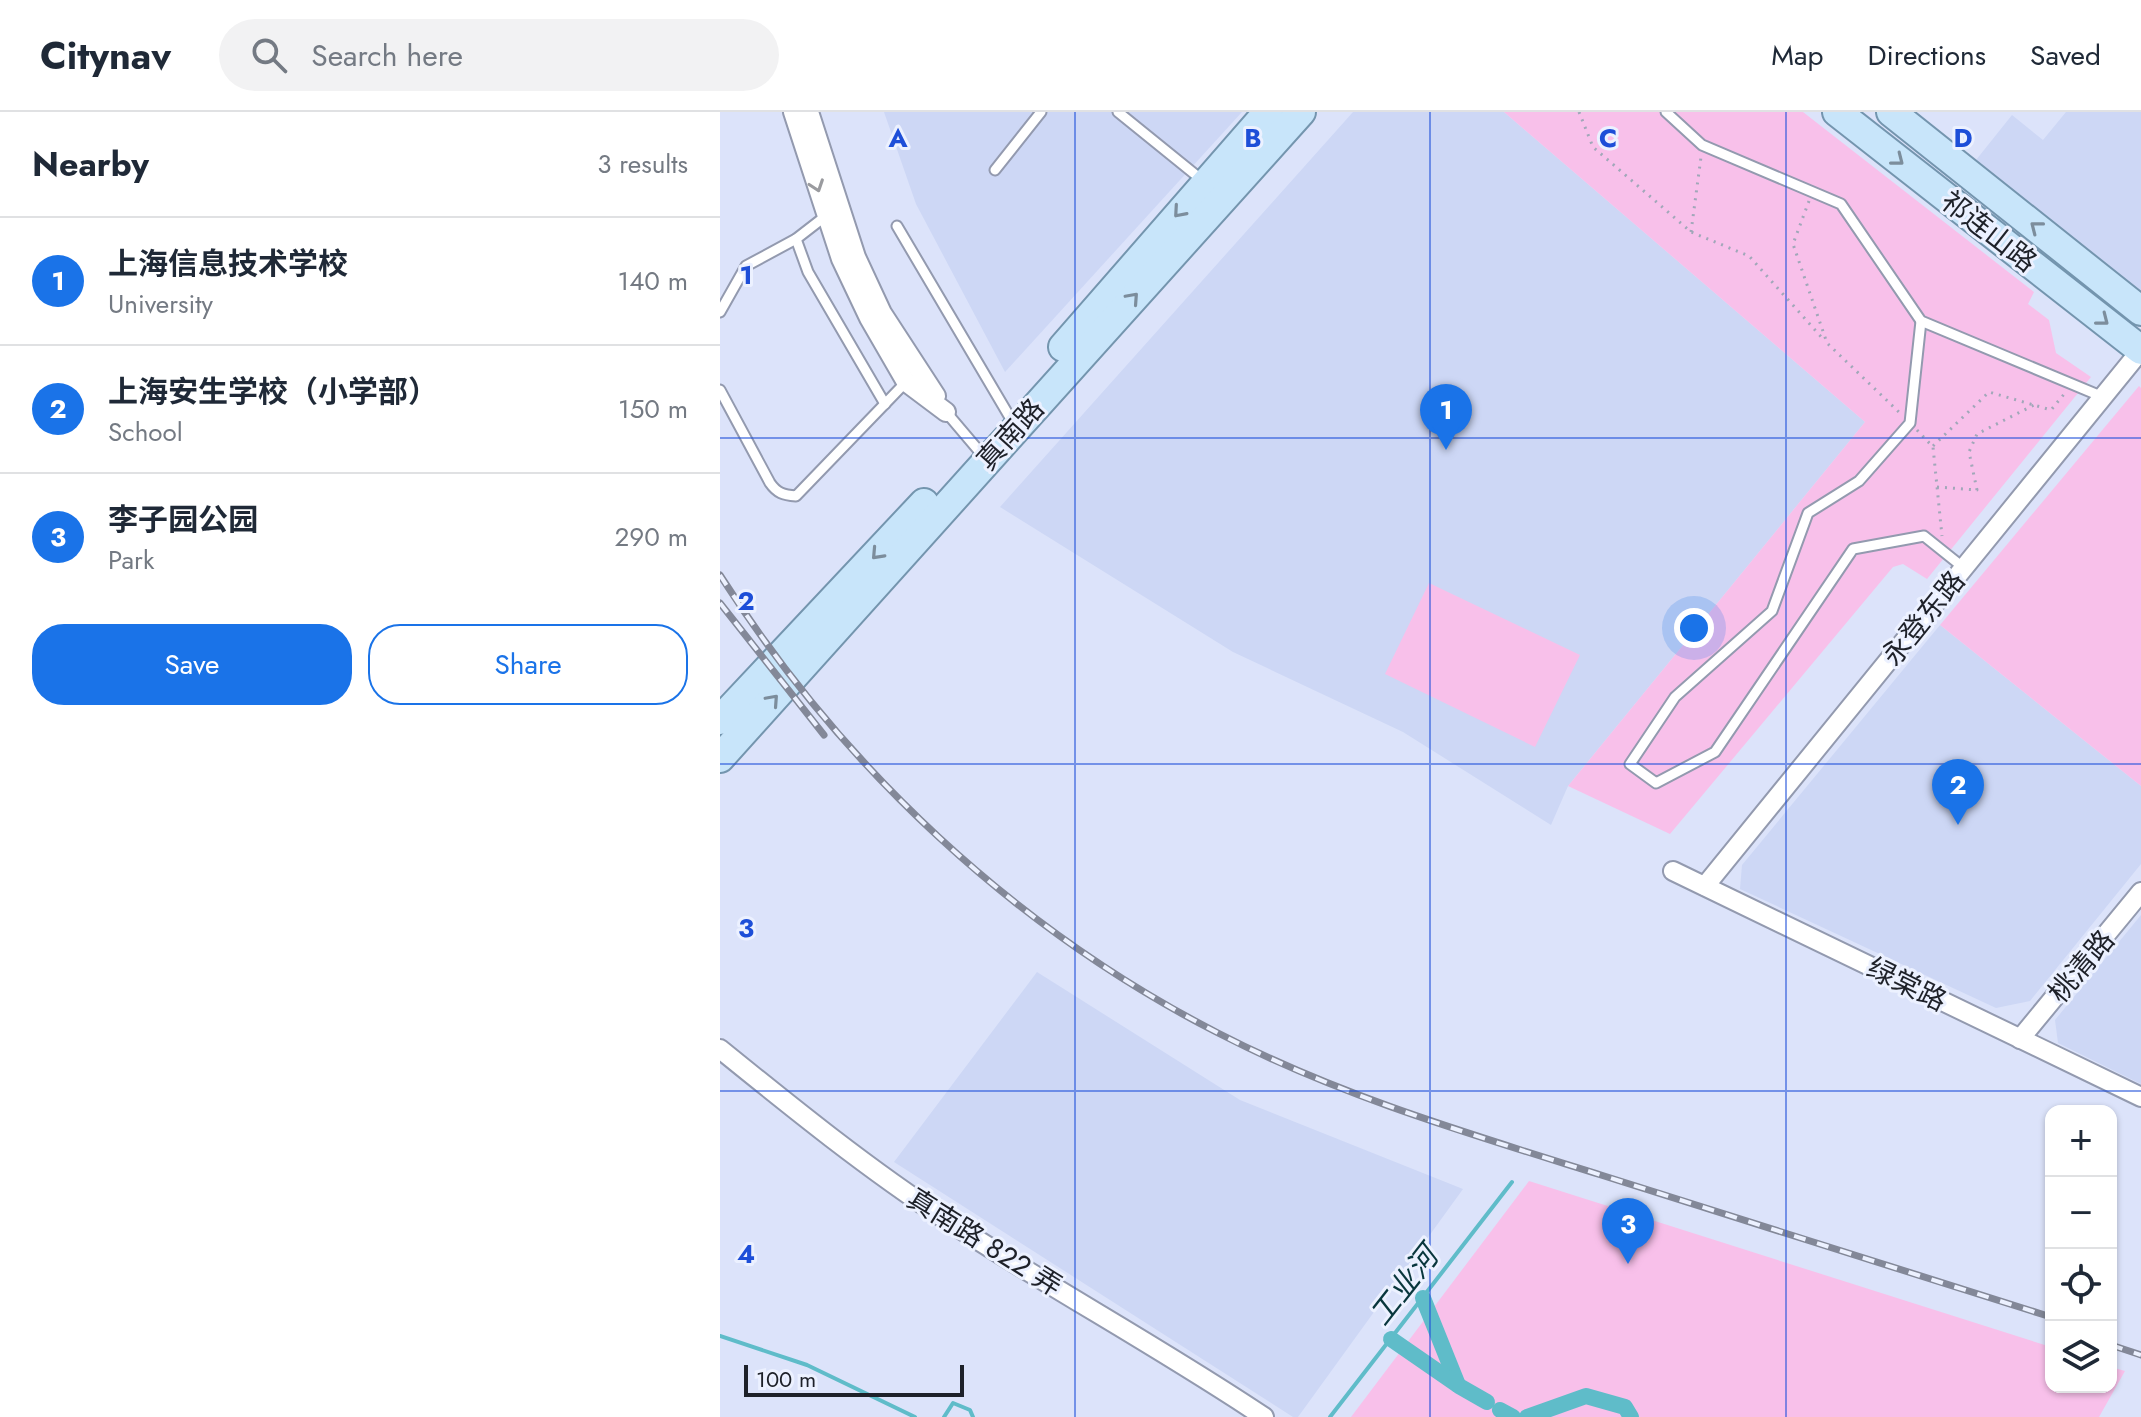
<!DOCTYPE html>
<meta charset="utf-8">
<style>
body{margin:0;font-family:Jost,"Noto Sans SC",sans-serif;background:#f2f2f3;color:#1f2937}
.controls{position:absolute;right:24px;bottom:24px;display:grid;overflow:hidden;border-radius:16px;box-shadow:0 2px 6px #0004}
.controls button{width:72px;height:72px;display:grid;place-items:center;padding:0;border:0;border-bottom:2px solid #e0e1e3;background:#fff;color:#1f2937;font:40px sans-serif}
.scale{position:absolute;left:24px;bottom:20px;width:220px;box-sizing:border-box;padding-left:8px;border:4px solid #1e2129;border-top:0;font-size:22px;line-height:28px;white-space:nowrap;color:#1e2129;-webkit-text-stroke:6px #ecf1ff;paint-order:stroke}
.you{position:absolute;left:974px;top:516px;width:28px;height:28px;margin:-20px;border:6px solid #fff;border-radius:50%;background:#1a73e8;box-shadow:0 0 0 12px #1a73e833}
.badge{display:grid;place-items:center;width:52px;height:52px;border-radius:50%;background:#1a73e8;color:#fff;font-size:26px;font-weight:700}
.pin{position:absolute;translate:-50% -66px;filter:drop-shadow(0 2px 4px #0008)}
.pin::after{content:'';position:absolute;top:42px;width:28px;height:24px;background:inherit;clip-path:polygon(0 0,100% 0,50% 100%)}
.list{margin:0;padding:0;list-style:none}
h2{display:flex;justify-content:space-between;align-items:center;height:104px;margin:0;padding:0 32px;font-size:34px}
h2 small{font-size:26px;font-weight:400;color:#747a83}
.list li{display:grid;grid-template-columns:52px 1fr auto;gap:24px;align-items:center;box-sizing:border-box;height:128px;padding:0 32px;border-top:2px solid #e0e1e3}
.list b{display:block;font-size:30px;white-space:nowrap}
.list p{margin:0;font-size:26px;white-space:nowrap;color:#747a83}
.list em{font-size:26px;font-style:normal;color:#747a83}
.actions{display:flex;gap:16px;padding:24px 32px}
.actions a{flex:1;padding:18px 0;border:2px solid #1a73e8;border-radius:32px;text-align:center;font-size:28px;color:#1a73e8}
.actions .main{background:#1a73e8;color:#fff}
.icon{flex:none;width:44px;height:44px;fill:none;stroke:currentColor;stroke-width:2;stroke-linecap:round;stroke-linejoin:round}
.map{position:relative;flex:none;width:1421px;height:1305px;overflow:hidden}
header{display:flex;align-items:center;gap:48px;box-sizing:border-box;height:112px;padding:0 40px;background:#fff;border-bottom:2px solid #e0e1e3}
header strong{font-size:38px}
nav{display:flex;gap:44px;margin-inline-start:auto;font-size:28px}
.search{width:560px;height:72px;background:#f2f2f3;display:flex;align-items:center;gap:20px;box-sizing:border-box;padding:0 28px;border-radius:44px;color:#747a83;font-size:30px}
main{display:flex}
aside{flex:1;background:#fff}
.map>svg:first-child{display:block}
</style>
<header>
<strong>Citynav</strong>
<div class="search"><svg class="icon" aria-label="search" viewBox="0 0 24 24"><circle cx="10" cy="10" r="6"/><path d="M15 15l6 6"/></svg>Search here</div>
<nav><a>Map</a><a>Directions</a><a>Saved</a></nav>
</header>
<main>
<aside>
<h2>Nearby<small>3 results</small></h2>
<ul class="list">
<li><span class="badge">1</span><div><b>上海信息技术学校</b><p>University</p></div><em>140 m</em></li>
<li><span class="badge">2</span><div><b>上海安生学校（小学部）</b><p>School</p></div><em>150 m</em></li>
<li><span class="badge">3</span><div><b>李子园公园</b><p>Park</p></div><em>290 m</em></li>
</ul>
<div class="actions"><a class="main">Save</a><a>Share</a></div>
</aside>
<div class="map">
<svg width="1421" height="1305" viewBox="0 0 1421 1305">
<rect width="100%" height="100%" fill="#dce3fa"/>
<!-- built -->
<g fill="#cdd7f5">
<polygon points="164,0 522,0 285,260 196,92"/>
<polygon points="633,0 784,0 1145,310 848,674 831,713 683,620 513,540 280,395"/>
<polygon points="1346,0 1421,0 1421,191 1252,53 1292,3 1323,28"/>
<polygon points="1220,513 1421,674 1421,752 1310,889 1276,896 1020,777 1022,753"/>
<polygon points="1421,803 1421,972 1338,931 1335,908"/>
<polygon points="317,860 520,988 743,1077 578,1305 573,1305 174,1050"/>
</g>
<!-- green -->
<g fill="#f8c0ea">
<polygon points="784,0 1083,0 1314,180 1308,192 1329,208 1336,241 1371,265 1207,467 1183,452 1173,455 950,722 848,674 1145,310"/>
<polygon points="1419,274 1421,276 1421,674 1220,513"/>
<polygon points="709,471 860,543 815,635 665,562"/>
<polygon points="809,1069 1331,1235 1331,1275 1391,1275 1391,1255 1405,1259 1379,1305 631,1305"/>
</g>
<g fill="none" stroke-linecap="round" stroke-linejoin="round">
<!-- stream -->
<g stroke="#5fbcc9" stroke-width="4">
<polyline points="0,1224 87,1253 195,1305"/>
<polyline points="224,1305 233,1291 250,1298 253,1305"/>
<polyline points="610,1305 792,1070"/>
</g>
<!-- canal -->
<g stroke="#5fbcc9" stroke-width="16">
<polyline points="703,1186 738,1273"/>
<polyline points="671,1227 739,1274 767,1290"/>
<polyline points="780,1298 793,1305"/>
<polyline points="807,1305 866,1284 905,1295 911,1305"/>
</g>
<defs>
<g id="lane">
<polyline points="398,0 482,68"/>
<polyline points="946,0 982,33 1121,92 1201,209 1383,285"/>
<polyline points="275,58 321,0"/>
<polyline points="177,114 295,314"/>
<polyline points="76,127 88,160 165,292"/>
<polyline points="0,200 26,154 76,127 107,103"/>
<polyline points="1201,209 1190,311 1139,369 1088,401 1052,499 955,585 910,652 936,671 995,640 1133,437 1204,424 1244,456"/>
<path d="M 0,278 L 50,371 C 57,381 63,383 76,384 L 186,270"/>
<polyline points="226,300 265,346"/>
</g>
<g id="street">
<polyline points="73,0 121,147 149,206 186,270 226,300"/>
<polyline points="89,0 136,145 162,201 216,284"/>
<polyline points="953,759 1421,985"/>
<polyline points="985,774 1421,238"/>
<polyline points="1300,927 1421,780"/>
<path d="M 0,937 C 74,997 148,1057 228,1109 C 332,1177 441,1236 544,1305"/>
</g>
<g id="primary">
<polyline points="1117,0 1421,238"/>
<polyline points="1171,0 1421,199"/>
<polyline points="343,235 548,0"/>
<polyline points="0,608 204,391"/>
<polyline points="0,646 581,0"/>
</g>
</defs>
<!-- lane casing -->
<use href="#lane" stroke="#939aaf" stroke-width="13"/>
<!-- street casing -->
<use href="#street" stroke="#939aaf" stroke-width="22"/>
<!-- primary casing -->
<use href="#primary" stroke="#7495ae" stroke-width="32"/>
<!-- path -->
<g stroke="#a1a7b9" stroke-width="3" stroke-dasharray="2 6" stroke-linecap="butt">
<polyline points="859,0 873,35 971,120 1029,144 1104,228"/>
<polyline points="1089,89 1073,132 1107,231 1181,302"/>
<polyline points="971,120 981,45"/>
<polyline points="1197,318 1213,335 1222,424"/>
<polyline points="1213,334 1269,280 1331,298 1345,281"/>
<polyline points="1217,375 1257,378 1249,340 1257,322 1314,293"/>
</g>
<!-- lane -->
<use href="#lane" stroke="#fff" stroke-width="9"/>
<!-- street -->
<use href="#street" stroke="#fff" stroke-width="18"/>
<!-- primary -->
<use href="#primary" stroke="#c8e5fa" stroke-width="28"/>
<defs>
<g id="rail">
<path d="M 0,463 C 122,655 295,817 498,921 C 620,984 750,1022 881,1063 C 1031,1110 1181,1158 1331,1205"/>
<polyline points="0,491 104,623"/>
<polyline points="1391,1233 1421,1243"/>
</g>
</defs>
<!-- rail casing -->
<use href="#rail" stroke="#838898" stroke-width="7"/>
<!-- rail -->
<use href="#rail" stroke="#ecf1ff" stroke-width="4" stroke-dasharray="12" stroke-linecap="butt"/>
</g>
<!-- one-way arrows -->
<defs><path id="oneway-chevron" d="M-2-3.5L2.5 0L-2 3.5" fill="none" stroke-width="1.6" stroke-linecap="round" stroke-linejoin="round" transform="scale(2)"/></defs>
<g stroke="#7c8d9c">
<use href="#oneway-chevron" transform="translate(1178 48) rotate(38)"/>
<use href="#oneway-chevron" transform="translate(459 100) rotate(131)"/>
<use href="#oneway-chevron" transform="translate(1316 115) rotate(-142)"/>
<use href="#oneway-chevron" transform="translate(413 186) rotate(-48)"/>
<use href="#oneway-chevron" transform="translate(1383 208) rotate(38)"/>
<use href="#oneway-chevron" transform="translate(157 442) rotate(133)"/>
<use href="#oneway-chevron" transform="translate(53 588) rotate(-48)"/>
</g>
<use stroke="#9a9b9f" href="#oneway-chevron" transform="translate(97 74) rotate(71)"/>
<!-- grid -->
<path fill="none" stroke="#1d4ed8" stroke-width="2" stroke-opacity="0.55" d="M 355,0 L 355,1305M 710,0 L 710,1305M 1066,0 L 1066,1305M 0,326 L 1421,326M 0,652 L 1421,652M 0,979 L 1421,979"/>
<g text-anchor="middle" stroke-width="6" stroke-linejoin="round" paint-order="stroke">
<!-- street labels -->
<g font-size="28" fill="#1e2129" stroke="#ecf1ff">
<text transform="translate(1269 119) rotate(38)" y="10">祁连山路</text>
<text transform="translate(290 322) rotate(-48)" y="10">真南路</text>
<text transform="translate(1203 506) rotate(-51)" y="10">永登东路</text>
<text transform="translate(1361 854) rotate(-50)" y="10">桃清路</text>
<text transform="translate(1187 872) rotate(26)" y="10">绿棠路</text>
<text transform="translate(265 1130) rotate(32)" y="10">真南路 822 弄</text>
</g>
<!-- water labels -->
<g font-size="30" font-style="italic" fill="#09373d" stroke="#ecf1ff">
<text transform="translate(684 1174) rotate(-52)" y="10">工业河</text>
</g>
</g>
<g font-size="26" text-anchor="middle" font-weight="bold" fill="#1d4ed8" stroke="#ecf1ff" stroke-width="6" stroke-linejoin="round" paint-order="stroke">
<text x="178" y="35">A</text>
<text x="533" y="35">B</text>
<text x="888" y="35">C</text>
<text x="1243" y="35">D</text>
<text x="26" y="172">1</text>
<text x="26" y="498">2</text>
<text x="26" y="825">3</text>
<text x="26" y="1151">4</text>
</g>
</svg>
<div class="controls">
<button>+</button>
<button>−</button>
<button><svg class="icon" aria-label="locate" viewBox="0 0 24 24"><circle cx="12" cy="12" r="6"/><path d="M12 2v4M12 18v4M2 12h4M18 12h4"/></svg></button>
<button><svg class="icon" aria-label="layers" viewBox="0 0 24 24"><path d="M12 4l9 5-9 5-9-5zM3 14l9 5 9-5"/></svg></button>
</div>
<div class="scale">100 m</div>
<div class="you"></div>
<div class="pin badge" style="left:726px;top:338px">1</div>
<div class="pin badge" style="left:1238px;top:713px">2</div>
<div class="pin badge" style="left:908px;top:1152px">3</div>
</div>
</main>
